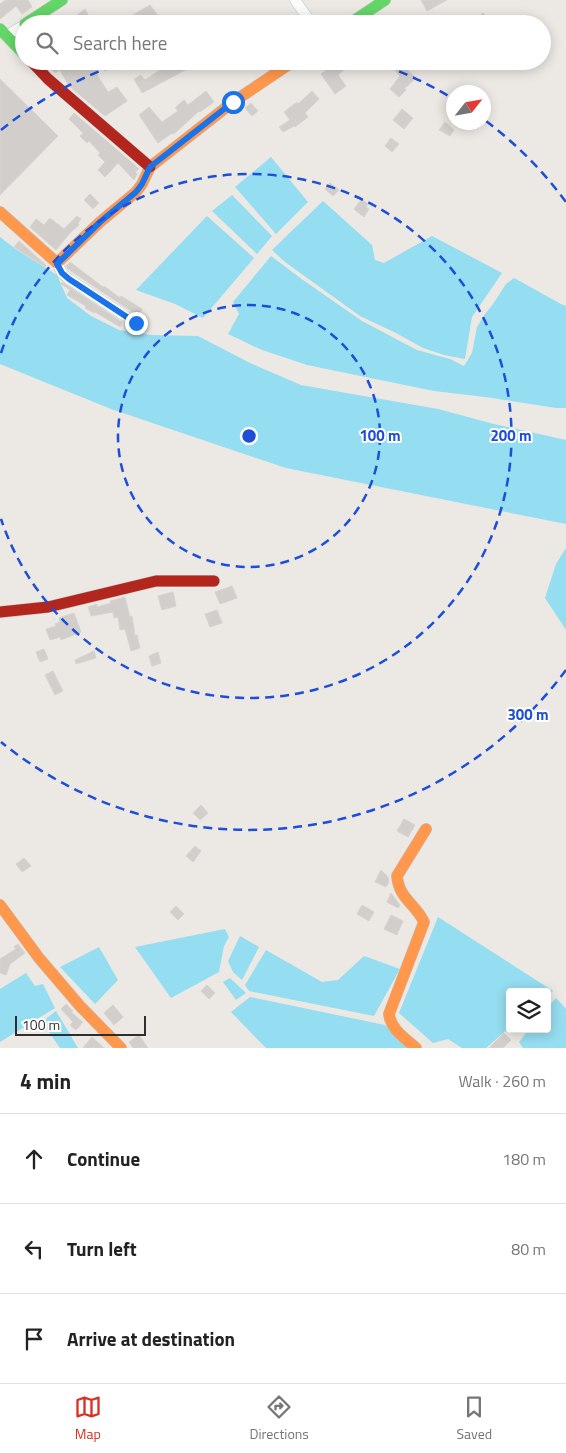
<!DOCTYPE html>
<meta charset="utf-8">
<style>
body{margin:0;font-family:"Titillium Web",sans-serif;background:#f2f2f2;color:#222}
.controls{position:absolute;right:15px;bottom:15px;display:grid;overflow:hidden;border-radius:5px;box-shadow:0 2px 12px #0003}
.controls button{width:45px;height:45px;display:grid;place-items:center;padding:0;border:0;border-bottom:1px solid #e0e0e0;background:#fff;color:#222;font:25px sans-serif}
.compass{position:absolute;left:446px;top:85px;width:45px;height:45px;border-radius:50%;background:#fff;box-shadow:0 2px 12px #0003;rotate:59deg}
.scale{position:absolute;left:15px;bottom:12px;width:131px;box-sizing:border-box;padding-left:5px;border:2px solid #2e2e2e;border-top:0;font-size:14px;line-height:18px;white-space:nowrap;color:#2e2e2e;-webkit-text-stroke:4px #fff;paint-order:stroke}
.stop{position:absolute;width:15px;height:15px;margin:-11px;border:4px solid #1a73e8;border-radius:50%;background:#fff}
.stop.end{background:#1a73e8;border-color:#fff;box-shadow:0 1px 5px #0008}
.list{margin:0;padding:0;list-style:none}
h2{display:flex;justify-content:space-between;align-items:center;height:65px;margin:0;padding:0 20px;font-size:21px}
h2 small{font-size:16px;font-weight:400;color:#767676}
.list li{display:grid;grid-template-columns:32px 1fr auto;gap:15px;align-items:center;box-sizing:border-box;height:90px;padding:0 20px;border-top:1px solid #e0e0e0}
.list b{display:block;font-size:19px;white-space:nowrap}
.list em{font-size:16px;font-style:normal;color:#767676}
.icon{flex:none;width:28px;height:28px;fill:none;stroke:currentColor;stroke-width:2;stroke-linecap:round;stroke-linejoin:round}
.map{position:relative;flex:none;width:566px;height:1048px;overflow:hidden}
.search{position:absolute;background:#fff;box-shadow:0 2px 12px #0003;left:15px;right:15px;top:15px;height:55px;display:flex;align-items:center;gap:12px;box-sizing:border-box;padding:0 18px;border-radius:28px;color:#767676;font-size:19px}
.sheet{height:335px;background:#fff}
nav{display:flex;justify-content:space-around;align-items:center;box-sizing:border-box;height:70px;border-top:1px solid #e0e0e0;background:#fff;font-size:14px;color:#767676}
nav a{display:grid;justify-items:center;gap:2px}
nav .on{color:#d93025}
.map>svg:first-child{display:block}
</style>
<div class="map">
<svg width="566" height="1048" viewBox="0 0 566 1048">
<rect width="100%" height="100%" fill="#ece8e4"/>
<!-- water -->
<g fill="#95ddf0">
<polygon points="271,157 308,202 276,234 235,187"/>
<polygon points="232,195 272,236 257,254 212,211"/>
<polygon points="323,201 372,245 375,260 384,263 432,236 502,273 472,317 465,359 444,355 423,348 396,333 360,316 285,262 272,250"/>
<polygon points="207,216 254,258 203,318 175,304 136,290"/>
<polygon points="0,237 17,250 57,275 67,298 91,316 119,330 152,335 198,336 250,363 301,385 438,409 494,424 566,440 566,524 286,468 111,409 0,364"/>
<polygon points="271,256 303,280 362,321 417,350 450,359 464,366 472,353 477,327 485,314 493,304 506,284 514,278 561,304 566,306 566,408 556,408 485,397 434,391 307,365 262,350 228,334 239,314 233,302"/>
<polygon points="566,548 566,630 545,598 556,564"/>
<polygon points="438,917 553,991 547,997 547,992 510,992 510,1027 486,1048 462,1048 448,1039 433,1043 399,1013"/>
<polygon points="225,929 229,937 224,946 219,972 171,998 135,947"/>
<polygon points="240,936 259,947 242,980 233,972 228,961"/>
<polygon points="99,947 118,980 95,1004 60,967"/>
<polygon points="266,950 322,982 338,980 364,956 400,969 374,1016 249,991 245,985"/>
<polygon points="26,973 35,986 43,984 55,1008 0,1042 0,989"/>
<polygon points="230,978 246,993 236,1000 223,982"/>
<polygon points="250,997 385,1025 410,1048 266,1048 231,1012"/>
<polygon points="556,998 566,1009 566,1048 523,1048 519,1042 529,1029 547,1029 547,1008"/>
<polygon points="56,1011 78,1048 60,1048 42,1022"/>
</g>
<!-- building -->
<g fill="#d1cecb" stroke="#d7d4d0">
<polygon points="6,0 28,0 32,7 22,14 16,6 0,19 0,4"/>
<polygon points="421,0 447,0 427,11"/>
<polygon points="150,5 159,17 156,19 159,24 133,24 129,17"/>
<polygon points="85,9 90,18 83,23 77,15"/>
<polygon points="483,13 488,18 482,24 471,24"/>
<polygon points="58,61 71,61 75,67 84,61 111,61 98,69 99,71 96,73 108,92 117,87 127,101 105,116 69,86 60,70 55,73 49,67"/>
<polygon points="173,61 185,61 189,68 142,93 134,79 141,75 145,80"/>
<polygon points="338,61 341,61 346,68 338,75 346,86 335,94 321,74"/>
<polygon points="387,61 398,61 416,78 404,89 406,90 399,97 390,89 400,76"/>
<polygon points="0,79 58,136 0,195"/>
<polygon points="206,91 214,102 200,112 199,111 176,132 173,134 172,133 158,143 139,115 149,107 162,122 178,111 175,108 184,100 188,105"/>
<polygon points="312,91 319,99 305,113 308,117 295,127 294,126 283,132 279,127 290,120 284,112 297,102 298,104"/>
<polygon points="251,103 258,111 252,116 245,108"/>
<polygon points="402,109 413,118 404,129 393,120"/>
<polygon points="74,113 137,167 139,169 135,172 137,174 134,180 118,163 105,177 98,170 105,162 98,155 100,153 89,141 87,143 80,136 83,133 69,119"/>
<polygon points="445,122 454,130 450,136 439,130"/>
<polygon points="391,138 399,144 392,152 385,146"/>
<polygon points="330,183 339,190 333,196 325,189"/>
<polygon points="90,194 99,203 93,209 84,200"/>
<polygon points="362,199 368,204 366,207 369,209 364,217 354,209"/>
<polygon points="77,216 81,219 78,223 79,225 70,233 56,250 30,227 36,219 44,225 50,218 64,229"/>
<polygon points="19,241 46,265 45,267 14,247"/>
<polygon points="70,262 103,287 104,286 120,298 121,296 142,309 140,315 147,318 142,325 142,320 140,317 68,269 66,266"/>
<polygon points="62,282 122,322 120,327 95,312 94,313 85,308 86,306 67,295 70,290 61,284"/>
<polygon points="232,586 237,598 220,604 215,592"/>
<polygon points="173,592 176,606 162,610 158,596"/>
<polygon points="125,597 130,617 132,616 135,636 137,635 140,648 131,651 125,629 120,630 118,617 114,618 113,612 91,616 88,607 97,604 97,607 111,603 110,601"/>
<polygon points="217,610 222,623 210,627 205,614"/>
<polygon points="74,613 81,632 61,640 60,637 50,640 46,629 56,626 55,624 60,622 59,618"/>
<polygon points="44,649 48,659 40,662 36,652"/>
<polygon points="94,651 96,658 76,664 75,660"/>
<polygon points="158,652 161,663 152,666 149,656"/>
<polygon points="53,671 63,691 55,695 45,675"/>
<polygon points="201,805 208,813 200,820 193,813"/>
<polygon points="404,819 415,825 408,837 397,831"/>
<polygon points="195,846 201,851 193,862 186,856"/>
<polygon points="24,858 31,866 22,872 16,864"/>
<polygon points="381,870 388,877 389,882 386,887 375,882"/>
<polygon points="391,893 400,905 398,908 387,902"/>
<polygon points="362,905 374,912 369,921 357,914"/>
<polygon points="176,906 184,914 178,920 170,912"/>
<polygon points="391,915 403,921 397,935 384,929"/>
<polygon points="18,944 25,953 10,964 6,975 0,973 0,959 16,949 14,947"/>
<polygon points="207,985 215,993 209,999 201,991"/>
<polygon points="66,1004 73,1011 71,1012 83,1022 76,1030 70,1025 73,1022 61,1009"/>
<polygon points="113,1005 123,1017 114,1025 104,1013"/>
<polygon points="504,1033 511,1040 503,1048 489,1048"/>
<polygon points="139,1035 148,1048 133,1048 129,1042"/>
<polygon points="92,1037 104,1048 83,1048"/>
</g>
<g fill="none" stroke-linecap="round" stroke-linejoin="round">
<defs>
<g id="street">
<polyline points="295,0 312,24"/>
<polyline points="6,36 24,25"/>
<polyline points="57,263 62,273 69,279 136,323"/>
</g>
<g id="fast">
<polyline points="25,24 62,0"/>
<polyline points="349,24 385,0"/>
<polyline points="0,29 24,54"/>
</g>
<g id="slow">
<polyline points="0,212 57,263 100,222 136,192 142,184 150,167 233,102 294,61"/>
<polyline points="0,905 39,958 80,1006 121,1048"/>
<path d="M 416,1048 C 405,1038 391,1030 389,1014 L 424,922 C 415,903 399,899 397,876 L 426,829"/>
</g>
<g id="jam">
<polyline points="31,61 48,79 150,167"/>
<polyline points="0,612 48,607 156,581 214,581"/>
</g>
</defs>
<!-- street casing -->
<use href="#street" stroke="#c6c5c5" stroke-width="11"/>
<!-- fast casing -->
<use href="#fast" stroke="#c6c5c5" stroke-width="12"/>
<!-- slow casing -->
<use href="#slow" stroke="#c6c5c5" stroke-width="12"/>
<!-- jam casing -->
<use href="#jam" stroke="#c6c5c5" stroke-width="12"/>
<!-- street -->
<use href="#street" stroke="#fcfcfb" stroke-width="10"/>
<!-- fast -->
<use href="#fast" stroke="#63d668" stroke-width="11"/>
<!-- slow -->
<use href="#slow" stroke="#ff974d" stroke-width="11"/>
<!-- jam -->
<use href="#jam" stroke="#b3261e" stroke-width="11"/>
</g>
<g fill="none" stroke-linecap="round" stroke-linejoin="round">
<!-- route -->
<polyline stroke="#1a73e8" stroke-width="6" points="136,323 69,279 62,273 57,264 100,222 136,192 142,184 150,167 233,102"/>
</g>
<!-- distance rings -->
<g fill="none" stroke="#1d4ed8" stroke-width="2.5" stroke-dasharray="9 6">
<circle cx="249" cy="436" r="131"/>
<path d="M1 353A262 262 0 1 1 1 519"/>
<path d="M566 670A394 394 0 0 1 1 742M1 130A394 394 0 0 1 127 61M371 61A394 394 0 0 1 452 98M486 121A394 394 0 0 1 566 202"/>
</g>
<circle cx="249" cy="436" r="8" fill="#1d4ed8" stroke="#fff" stroke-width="2.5"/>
<g font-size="15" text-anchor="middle" font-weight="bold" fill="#1d4ed8" stroke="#fff" stroke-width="4" stroke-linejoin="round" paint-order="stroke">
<text x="380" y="441">100 m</text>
<text x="511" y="441">200 m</text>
<text x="528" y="720">300 m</text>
</g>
</svg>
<div class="controls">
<button><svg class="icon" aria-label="layers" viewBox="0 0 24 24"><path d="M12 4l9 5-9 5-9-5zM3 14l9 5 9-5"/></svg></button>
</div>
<svg class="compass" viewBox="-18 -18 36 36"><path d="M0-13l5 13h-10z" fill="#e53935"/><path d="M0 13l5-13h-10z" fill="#767676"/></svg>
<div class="scale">100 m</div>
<div class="stop" style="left:233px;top:102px"></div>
<div class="stop end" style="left:136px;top:323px"></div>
<div class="search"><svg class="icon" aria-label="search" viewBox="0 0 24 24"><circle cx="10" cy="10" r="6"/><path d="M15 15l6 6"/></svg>Search here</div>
</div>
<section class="sheet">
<h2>4 min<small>Walk · 260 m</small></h2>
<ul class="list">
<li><svg class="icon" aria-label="ahead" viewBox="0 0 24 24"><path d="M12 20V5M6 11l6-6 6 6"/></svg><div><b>Continue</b></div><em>180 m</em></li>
<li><svg class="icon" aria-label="left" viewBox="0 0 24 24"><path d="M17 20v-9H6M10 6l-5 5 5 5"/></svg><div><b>Turn left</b></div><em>80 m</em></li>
<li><svg class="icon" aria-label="arrive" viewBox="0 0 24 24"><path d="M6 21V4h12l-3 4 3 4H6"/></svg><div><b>Arrive at destination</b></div></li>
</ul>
</section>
<nav>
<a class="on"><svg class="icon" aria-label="map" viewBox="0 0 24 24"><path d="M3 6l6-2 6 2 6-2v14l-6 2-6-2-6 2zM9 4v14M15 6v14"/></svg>Map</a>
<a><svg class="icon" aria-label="directions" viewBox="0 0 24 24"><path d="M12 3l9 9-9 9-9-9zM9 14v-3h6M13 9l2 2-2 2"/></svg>Directions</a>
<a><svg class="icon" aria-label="saved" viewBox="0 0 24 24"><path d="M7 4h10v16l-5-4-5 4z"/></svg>Saved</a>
</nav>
